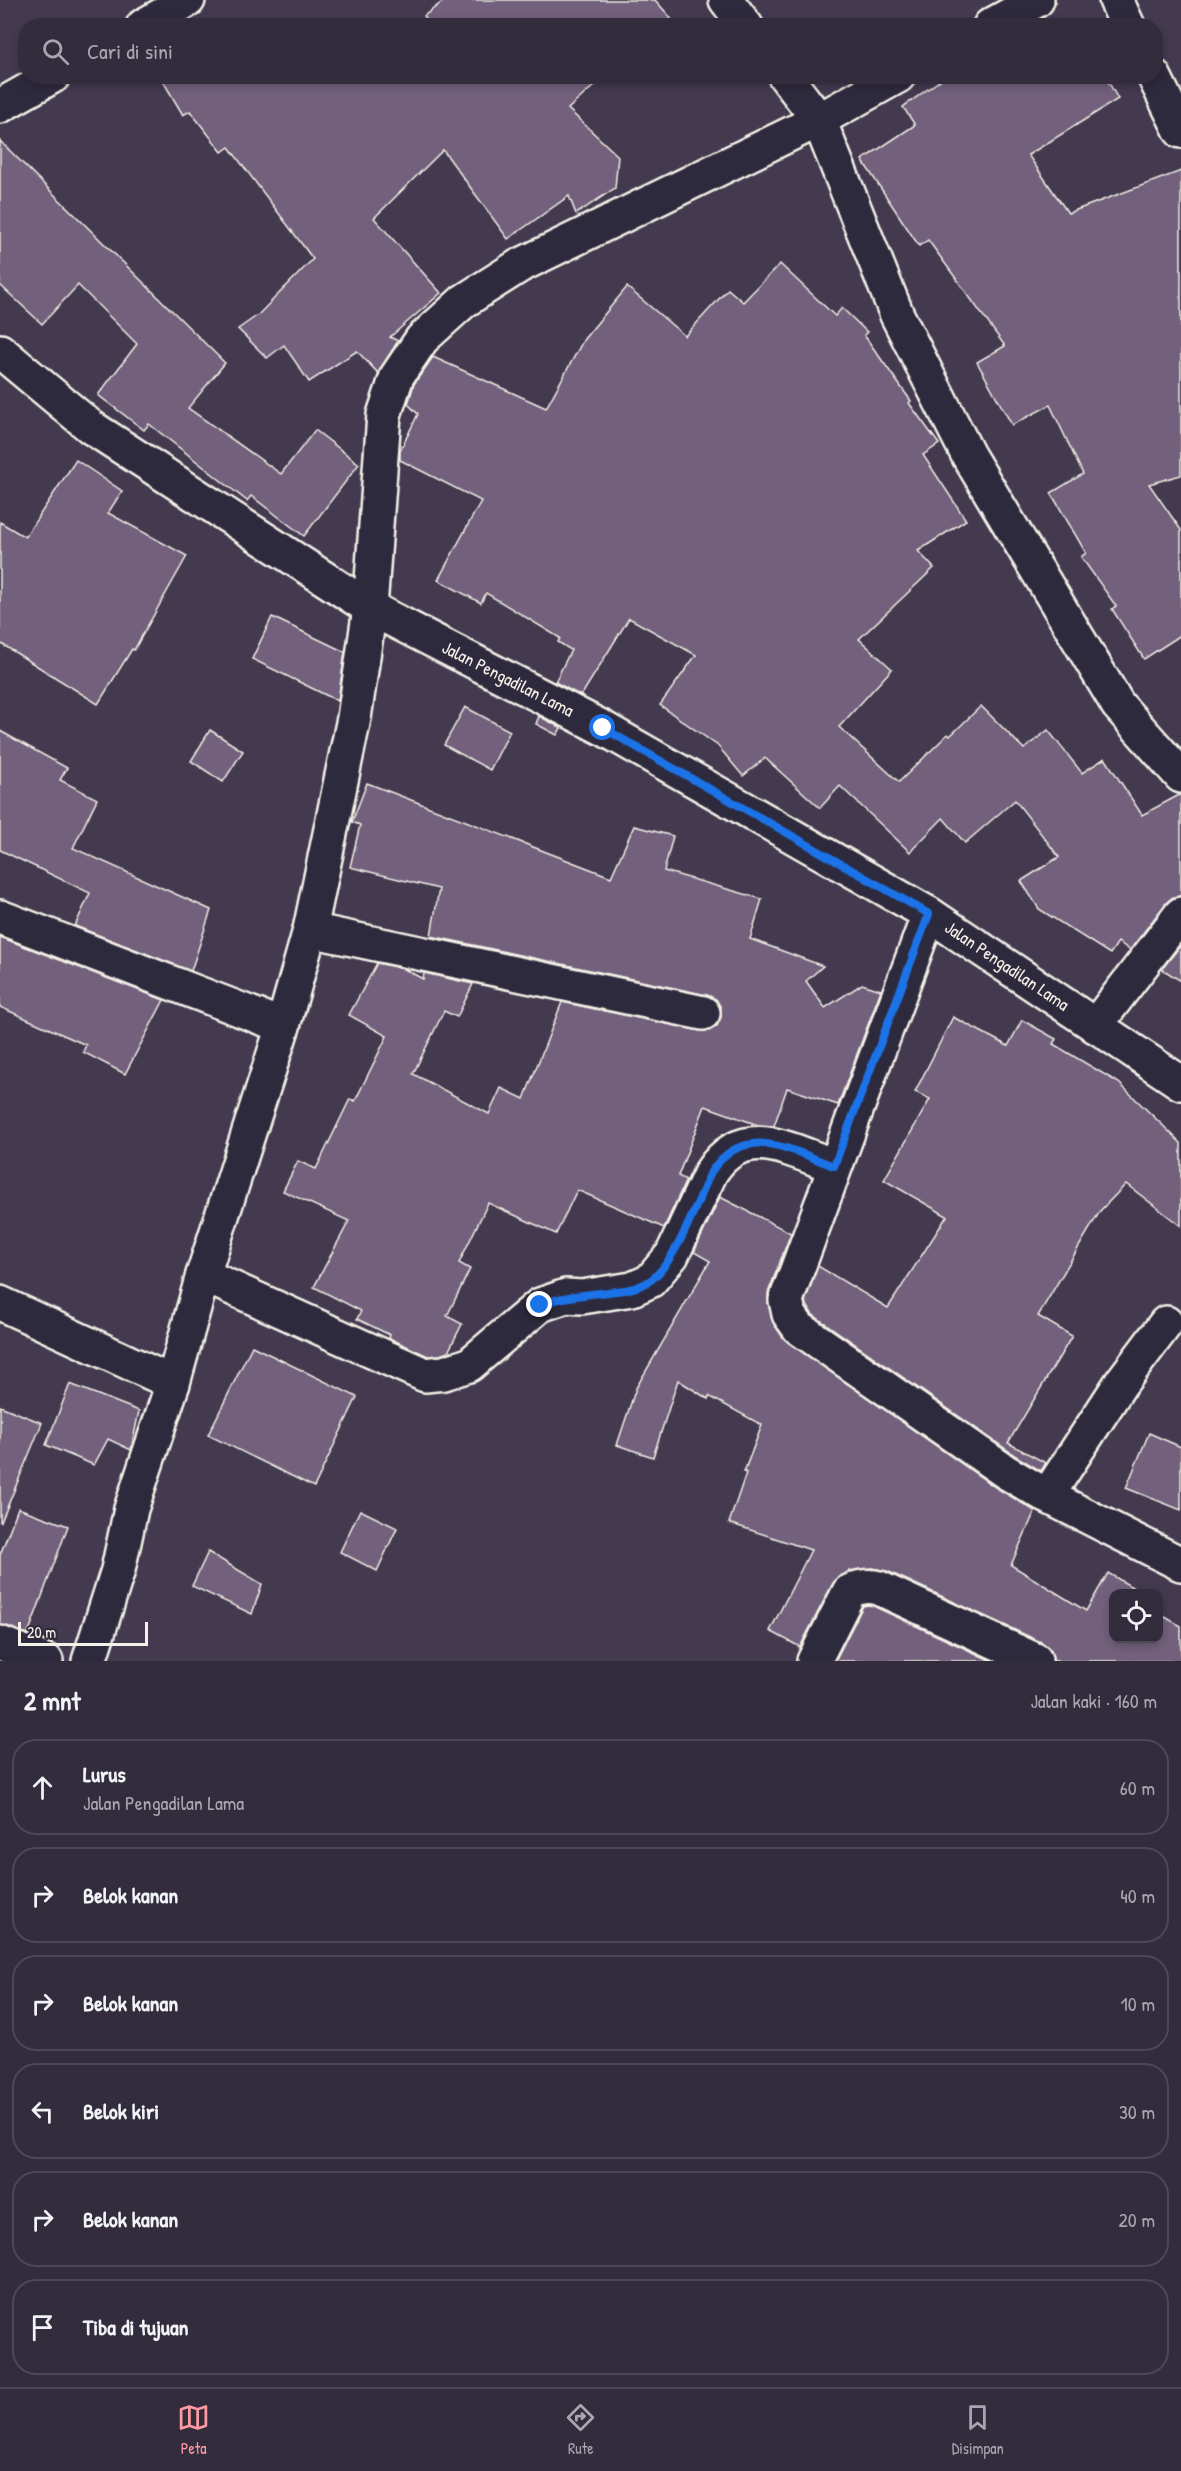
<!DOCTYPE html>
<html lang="id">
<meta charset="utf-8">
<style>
body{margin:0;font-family:"Patrick Hand",sans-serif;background:#3d3847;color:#f1f3f6}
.controls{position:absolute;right:18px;bottom:18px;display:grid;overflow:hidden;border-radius:12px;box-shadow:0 3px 9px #0003}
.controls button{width:54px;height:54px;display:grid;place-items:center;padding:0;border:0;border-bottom:2px solid #4d4856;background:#322c3c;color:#f1f3f6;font:30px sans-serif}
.scale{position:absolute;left:18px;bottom:15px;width:130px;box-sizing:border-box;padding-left:6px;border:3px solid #f4f1e8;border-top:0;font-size:16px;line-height:21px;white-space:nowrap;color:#f4f1e8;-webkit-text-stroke:4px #2f2a3d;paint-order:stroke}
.stop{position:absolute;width:18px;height:18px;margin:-14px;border:4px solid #1a73e8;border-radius:50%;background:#fff}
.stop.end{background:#1a73e8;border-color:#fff;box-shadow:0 2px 6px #0008}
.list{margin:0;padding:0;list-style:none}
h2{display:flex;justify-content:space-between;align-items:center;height:78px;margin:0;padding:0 24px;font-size:26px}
h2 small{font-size:20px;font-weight:400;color:#a8a7af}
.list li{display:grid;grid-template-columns:39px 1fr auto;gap:18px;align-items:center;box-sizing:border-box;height:96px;margin:0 12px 12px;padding:0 12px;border:2px solid #4d4856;border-radius:24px}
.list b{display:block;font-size:22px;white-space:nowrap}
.list p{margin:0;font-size:20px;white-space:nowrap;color:#a8a7af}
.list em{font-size:20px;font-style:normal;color:#a8a7af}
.icon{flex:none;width:33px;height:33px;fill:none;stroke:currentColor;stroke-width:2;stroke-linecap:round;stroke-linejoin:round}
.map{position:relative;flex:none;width:1181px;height:1661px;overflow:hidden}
.search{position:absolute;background:#322c3c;box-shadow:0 3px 9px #0003;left:18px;right:18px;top:18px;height:66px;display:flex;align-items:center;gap:15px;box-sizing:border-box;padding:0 21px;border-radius:24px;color:#a8a7af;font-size:22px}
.sheet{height:726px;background:#322c3c}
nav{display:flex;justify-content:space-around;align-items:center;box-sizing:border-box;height:84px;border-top:2px solid #4d4856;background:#322c3c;font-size:16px;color:#a8a7af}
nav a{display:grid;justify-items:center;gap:3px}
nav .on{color:#ff9aa2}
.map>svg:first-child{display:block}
</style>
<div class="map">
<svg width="1181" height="1661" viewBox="0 0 1181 1661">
<rect width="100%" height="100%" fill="#433a50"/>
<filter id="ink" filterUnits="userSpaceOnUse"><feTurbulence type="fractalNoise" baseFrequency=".0167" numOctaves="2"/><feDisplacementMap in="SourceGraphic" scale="12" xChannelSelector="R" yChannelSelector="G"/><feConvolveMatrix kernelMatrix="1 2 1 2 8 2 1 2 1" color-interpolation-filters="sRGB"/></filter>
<g filter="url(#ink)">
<!-- building -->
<g fill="#72607b" stroke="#f4f1e8" stroke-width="1.5">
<polygon points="445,0 655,0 671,18 663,26 431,26 424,16"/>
<polygon points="160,76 605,76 568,109 618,156 615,188 576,214 569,196 508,239 443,150 374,218 441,293 390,337 398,341 378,373 357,351 309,382 284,345 267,358 238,329 258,315 313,259 229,147 222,152 190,111 183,115"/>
<polygon points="946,76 1105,76 1118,99 1028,155 1068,213 1181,171 1181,475 1149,484 1181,530 1181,635 1144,659 1112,609 1116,606 1081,557 1086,553 1051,493 1083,474 1050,405 1012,425 977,362 1005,346 928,240 919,246 862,160 915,125 903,107"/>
<polygon points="0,141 225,363 188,408 281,474 315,430 359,464 304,536 251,496 247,501 149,424 144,430 98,395 137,344 78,285 42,324 0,285"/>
<polygon points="780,264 835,316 842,308 867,332 864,335 911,401 909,403 939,444 923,455 966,520 918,551 934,568 859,639 892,669 839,727 899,782 948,734 950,736 981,706 1024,749 1048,730 1082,773 1105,758 1142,815 1181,794 1181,896 1173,897 1166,903 1130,950 1118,942 1110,954 1039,909 1021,881 1059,857 1015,800 965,843 943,818 910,852 840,786 820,808 765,758 743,776 718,746 660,705 696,655 629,618 581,696 555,682 571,650 558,642 560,638 486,593 481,603 438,580 481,501 400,460 400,451 418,414 408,404 414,384 433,357 546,408 584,339 627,287 685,336 728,289 743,302"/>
<polygon points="76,460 122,491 108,513 187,556 134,650 132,649 98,704 0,643 0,522 25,537"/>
<polygon points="272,617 345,652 338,701 252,659"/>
<polygon points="465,707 510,731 490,770 444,745"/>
<polygon points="539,716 561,728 557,735 536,724"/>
<polygon points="210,730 243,751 223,782 191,761"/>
<polygon points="0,731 67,768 60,780 97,799 73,848 211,910 191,971 75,926 90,893 0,850"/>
<polygon points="367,783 611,877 634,826 673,836 664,871 762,899 750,939 823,966 806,981 825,1008 862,984 881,990 838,1105 787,1088 774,1126 758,1125 705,1106 678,1176 686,1180 664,1228 577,1190 556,1234 488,1203 459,1263 470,1269 447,1316 462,1324 448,1352 440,1355 428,1356 389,1338 390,1335 357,1319 361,1311 314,1287 349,1221 283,1191 298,1161 316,1169 350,1099 355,1101 387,1036 349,1015 377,963 404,969 423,979 424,973 473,984 457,1017 444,1011 413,1074 489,1114 501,1088 524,1099 562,1002 700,1031 709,1031 717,1026 721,1017 721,1008 716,999 707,995 431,936 439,889 350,867 360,825 352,822"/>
<polygon points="0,937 164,1000 125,1074 83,1052 86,1045 0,1007"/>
<polygon points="1181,945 1181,981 1162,969"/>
<polygon points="953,1017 1008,1046 1022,1020 1056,1039 1053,1044 1119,1083 1181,1143 1181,1226 1126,1184 1100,1211 1038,1316 1072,1336 1008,1443 1046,1463 1041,1471 1016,1456 812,1314 805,1301 818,1266 888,1308 947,1216 884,1180 930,1099 915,1092"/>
<polygon points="720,1197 791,1233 768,1293 768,1303 774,1324 784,1339 995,1487 1035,1511 1011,1565 1086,1611 1108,1573 1139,1591 1138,1593 1113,1593 1113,1638 1158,1638 1158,1613 1181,1626 1181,1661 1053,1661 1051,1650 1043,1643 887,1571 872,1568 849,1571 833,1583 800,1647 770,1631 811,1550 729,1523 746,1473 744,1472 762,1425 709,1396 708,1399 678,1380 653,1457 617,1445 636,1388 710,1261 694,1252"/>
<polygon points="252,1346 357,1397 314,1487 208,1435"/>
<polygon points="70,1384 139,1411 131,1450 108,1439 94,1465 46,1445"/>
<polygon points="0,1406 42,1423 1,1522 0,1522"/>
<polygon points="1149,1433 1181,1447 1181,1510 1126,1488"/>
<polygon points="18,1508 68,1526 28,1634 0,1625 0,1555"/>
<polygon points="360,1510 397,1528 377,1571 340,1552"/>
<polygon points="208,1552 262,1584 252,1614 192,1586"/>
<polygon points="868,1605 873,1606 992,1661 835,1661 863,1606"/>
</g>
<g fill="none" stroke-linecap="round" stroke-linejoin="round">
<defs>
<g id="minor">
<polyline points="726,0 746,26"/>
<polyline points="1116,0 1128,26"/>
<polyline points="990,26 1037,0"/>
<polyline points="785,76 819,120 897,315 968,455 1118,705 1181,776"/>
<polyline points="1154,76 1181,131"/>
<polyline points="0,351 91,427 370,608 603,728 929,914 1181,1083"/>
<polyline points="929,914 786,1300 789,1314 799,1328 1006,1472 1047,1496 1181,1564"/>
<polyline points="0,917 283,1026"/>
<polyline points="310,930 703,1013"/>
<polyline points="1095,1026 1181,914"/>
<path d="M 203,1275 L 425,1375 L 444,1373 L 469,1365 L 540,1305 L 566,1296 L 582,1297 L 632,1289 L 650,1281 L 672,1255 L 711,1172 C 744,1122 790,1150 834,1166"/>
<polyline points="0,1303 173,1383"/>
<polyline points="1047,1496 1121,1383 1166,1323"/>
<polyline points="0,1643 46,1661"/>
<polyline points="89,1661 118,1570 131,1509 173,1383 203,1275 283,1026 310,930 354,718 370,608 384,415 397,376 422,339 464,301 519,266 819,120 898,76"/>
<path d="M 814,1661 L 849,1592 C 859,1586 868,1585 879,1588 L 1035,1660"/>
</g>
<g id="tertiary">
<polyline points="143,26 188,0"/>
<polyline points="0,106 53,76"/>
</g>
</defs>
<!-- minor casing -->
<use href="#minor" stroke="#f4f1e8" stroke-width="38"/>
<!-- tertiary casing -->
<use href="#tertiary" stroke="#f4f1e8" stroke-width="38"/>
<!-- minor -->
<use href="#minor" stroke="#2f2a3d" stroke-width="33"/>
<!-- tertiary -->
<use href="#tertiary" stroke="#2f2a3d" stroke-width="33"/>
</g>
</g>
<g fill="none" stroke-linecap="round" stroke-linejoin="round" filter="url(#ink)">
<!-- route -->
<path stroke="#1a73e8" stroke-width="8" d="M 540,1305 C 564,1295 591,1295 616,1291 C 629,1290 641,1287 651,1280 C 677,1260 697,1202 711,1172 C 744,1122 790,1150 834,1166 L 929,914 L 603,728"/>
</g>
<g text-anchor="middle" stroke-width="6" stroke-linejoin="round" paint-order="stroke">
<!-- street labels -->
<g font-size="18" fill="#f4f1e8" stroke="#2f2a3d">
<text transform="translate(508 679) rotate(27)" y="6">Jalan Pengadilan Lama</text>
<text transform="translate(1007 966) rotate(34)" y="6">Jalan Pengadilan Lama</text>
</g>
</g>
</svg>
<div class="controls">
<button><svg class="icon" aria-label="locate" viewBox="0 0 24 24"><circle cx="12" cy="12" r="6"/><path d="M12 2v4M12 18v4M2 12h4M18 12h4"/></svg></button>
</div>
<div class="scale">20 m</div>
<div class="stop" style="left:603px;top:728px"></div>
<div class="stop end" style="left:540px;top:1305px"></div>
<div class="search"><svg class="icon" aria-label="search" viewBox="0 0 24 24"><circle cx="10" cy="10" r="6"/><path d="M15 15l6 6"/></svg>Cari di sini</div>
</div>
<section class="sheet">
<h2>2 mnt<small>Jalan kaki · 160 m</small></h2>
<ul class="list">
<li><svg class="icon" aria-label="ahead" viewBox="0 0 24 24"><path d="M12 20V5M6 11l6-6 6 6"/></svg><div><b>Lurus</b><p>Jalan Pengadilan Lama</p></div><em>60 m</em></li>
<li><svg class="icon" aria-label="right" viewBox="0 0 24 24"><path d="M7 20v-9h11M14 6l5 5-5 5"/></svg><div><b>Belok kanan</b></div><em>40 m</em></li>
<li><svg class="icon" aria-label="right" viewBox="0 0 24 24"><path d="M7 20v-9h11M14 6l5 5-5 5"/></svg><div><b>Belok kanan</b></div><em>10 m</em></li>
<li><svg class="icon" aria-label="left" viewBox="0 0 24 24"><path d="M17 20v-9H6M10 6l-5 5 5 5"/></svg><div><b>Belok kiri</b></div><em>30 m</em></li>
<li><svg class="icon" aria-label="right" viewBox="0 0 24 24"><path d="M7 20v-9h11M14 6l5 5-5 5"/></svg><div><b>Belok kanan</b></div><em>20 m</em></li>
<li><svg class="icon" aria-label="arrive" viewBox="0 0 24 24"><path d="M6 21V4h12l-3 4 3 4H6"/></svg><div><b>Tiba di tujuan</b></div></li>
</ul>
</section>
<nav>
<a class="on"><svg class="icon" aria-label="map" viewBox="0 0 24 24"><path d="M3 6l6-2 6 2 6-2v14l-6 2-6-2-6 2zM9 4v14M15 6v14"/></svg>Peta</a>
<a><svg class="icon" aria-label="directions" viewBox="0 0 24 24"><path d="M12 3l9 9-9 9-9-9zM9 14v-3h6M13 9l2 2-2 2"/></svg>Rute</a>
<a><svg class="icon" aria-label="saved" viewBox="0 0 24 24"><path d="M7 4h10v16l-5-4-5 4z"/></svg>Disimpan</a>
</nav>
